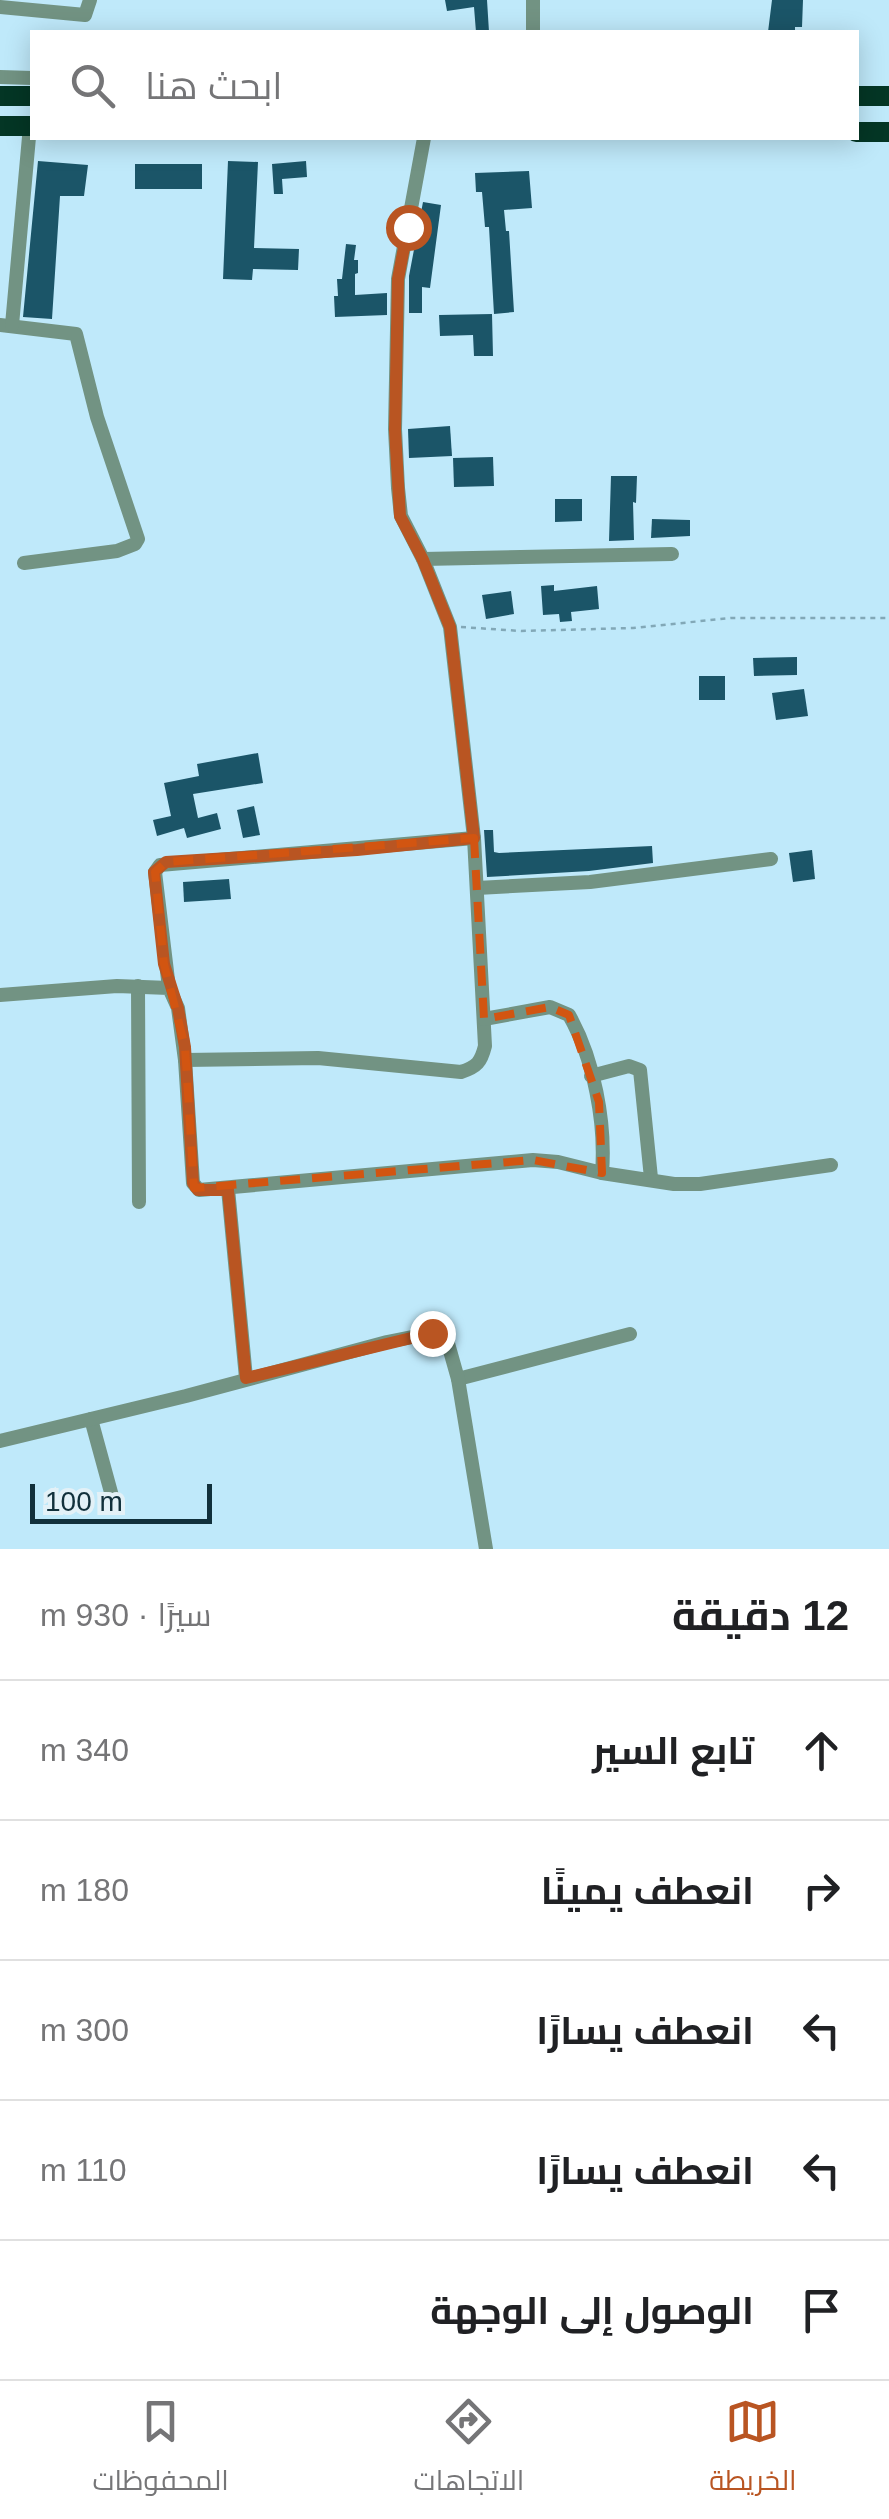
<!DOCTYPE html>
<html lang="ar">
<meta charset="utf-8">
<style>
body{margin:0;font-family:Helvetica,Cairo,sans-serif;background:#f2f2f2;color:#202124;direction:rtl}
.scale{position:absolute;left:30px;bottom:25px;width:182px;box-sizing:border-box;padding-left:10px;border:5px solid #11303b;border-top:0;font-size:28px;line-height:35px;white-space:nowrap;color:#11303b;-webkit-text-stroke:8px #e3f1f7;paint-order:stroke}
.stop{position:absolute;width:30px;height:30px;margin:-22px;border:8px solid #b95522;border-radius:50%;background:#fff}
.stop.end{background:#b95522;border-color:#fff;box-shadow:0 2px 10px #0008}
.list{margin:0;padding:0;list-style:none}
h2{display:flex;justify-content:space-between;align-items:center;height:130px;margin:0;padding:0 40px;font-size:42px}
h2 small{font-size:32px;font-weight:400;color:#757577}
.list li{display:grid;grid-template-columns:65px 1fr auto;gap:30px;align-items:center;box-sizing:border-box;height:140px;padding:0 40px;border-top:2px solid #e0e0e0}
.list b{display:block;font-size:38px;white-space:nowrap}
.list em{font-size:32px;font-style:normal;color:#757577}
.icon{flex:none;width:55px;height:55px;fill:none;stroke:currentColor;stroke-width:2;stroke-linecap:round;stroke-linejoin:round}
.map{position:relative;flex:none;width:889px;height:1549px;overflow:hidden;direction:ltr}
.search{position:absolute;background:#fff;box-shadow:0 5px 25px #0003;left:30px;right:30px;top:30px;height:110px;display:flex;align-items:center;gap:25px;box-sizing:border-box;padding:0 35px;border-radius:0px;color:#757577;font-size:38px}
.sheet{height:830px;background:#fff}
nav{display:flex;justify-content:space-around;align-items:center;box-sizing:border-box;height:140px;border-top:2px solid #e0e0e0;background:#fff;font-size:28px;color:#757577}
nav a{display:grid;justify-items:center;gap:5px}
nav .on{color:#b95522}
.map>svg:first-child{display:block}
</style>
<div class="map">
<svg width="889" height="1549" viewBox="0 0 889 1549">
<rect width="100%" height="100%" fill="#bfe9fa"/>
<!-- building -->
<g fill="#1b5568">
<polygon points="445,0 487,0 489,32 476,32 474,7 447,11"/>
<polygon points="772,0 803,0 802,27 795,27 795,32 768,32"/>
<polygon points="38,161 88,165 84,196 60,196 52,319 23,317"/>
<polygon points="228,161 258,162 254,248 299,249 298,270 253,269 252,280 223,279"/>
<polygon points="306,161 307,177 282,179 283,194 274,194 272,164"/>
<rect x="135" y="164" width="67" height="25"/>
<polygon points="529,171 532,208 504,210 506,231 509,231 514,312 494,314 489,227 485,227 482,192 476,192 475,173"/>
<polygon points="423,202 441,205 430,288 422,287 422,313 409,313 409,276"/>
<polygon points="346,244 356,245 354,260 358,260 358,273 355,274 355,295 387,293 387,315 335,317 334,296 338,296 337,279 342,279"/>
<polygon points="492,314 493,356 474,356 473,335 440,336 439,315"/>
<polygon points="450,426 452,456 409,458 408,429"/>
<polygon points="493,457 494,486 454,487 453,458"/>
<polygon points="611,476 637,476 636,503 633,502 634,540 609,541"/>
<polygon points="555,499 582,499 582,521 555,522"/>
<polygon points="652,519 690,520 690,536 651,538"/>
<polygon points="554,585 554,591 597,586 599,609 571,612 572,621 560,622 559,614 543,615 541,586"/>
<polygon points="511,591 514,614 486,619 482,595"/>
<polygon points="797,657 797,675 754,676 753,658"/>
<rect x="699" y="676" width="26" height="24"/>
<polygon points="804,689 808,716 776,720 772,693"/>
<polygon points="258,753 263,783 193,794 198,818 217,813 221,829 187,838 184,828 157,836 153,820 171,816 164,783 199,776 197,764"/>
<polygon points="254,806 260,835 243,838 237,810"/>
<polygon points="484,830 493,830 494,852 499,853 652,846 653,863 589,871 487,877"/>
<polygon points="812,850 815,879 793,882 789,853"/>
<polygon points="229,879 231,899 184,902 183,882"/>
</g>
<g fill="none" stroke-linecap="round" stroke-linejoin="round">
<!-- path -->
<polyline stroke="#82a8b7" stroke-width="2.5" stroke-dasharray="5 5" stroke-linecap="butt" points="461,627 521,631 633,628 731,618 889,618"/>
<!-- minor -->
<g stroke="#729383" stroke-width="14">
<polyline points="0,7 85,15 90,0"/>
<polyline points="533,32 533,0"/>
<polyline points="0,77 32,78"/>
<polyline points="0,325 76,334 97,417 138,539 135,544 117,551 24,563"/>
<polyline points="12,325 30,126"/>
<polyline points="423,559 672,554"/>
<polyline points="477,888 590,882 771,859"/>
<polyline points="138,986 139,1202"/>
<polyline points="169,988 155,872 160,865 474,838"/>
<path d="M 0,995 L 117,986 L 169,988 L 178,1008 L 185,1060 L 318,1058 L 461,1072 C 477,1067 481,1062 485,1046 L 474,838 L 450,627 L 423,559 L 401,516 L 398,488 L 395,429 L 398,279 L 424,138"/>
<path d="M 185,1060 L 193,1183 L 199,1190 L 533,1160 L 558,1162 L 602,1173 C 606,1123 594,1059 569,1015 L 550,1007 L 484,1019"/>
<polyline points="591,1076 629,1066 640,1070 651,1178"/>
<polyline points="602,1173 674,1184 700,1184 831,1165"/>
<polyline points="228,1189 246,1378"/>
<polyline points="458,1379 630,1334"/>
<polyline points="91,1419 112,1496"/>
<polyline points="0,1441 186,1396 387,1342 432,1333 441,1335 447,1340 458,1379 486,1549"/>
</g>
<!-- highway -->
<g stroke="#043625" stroke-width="20">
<polyline points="0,96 32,96"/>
<polyline points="856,96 889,96"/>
<polyline points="0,126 32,126"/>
<polyline points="856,132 889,132"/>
</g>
</g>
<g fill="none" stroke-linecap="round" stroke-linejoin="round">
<!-- route -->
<polyline stroke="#b95522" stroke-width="12" points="408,227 398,279 395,430 400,516 423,560 450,627 474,838 357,850 166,862 154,872 164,964 178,1008 185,1047 193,1183 198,1190 228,1190 246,1378 432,1333"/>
</g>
<!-- marked area -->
<path fill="none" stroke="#d25511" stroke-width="8" stroke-dasharray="20 12" stroke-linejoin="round" d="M 474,838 L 484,1019 L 550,1007 L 569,1015 L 599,1102 L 602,1173 L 533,1160 L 194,1188 L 185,1047 L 164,964 L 155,872 L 166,862 Z"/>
</svg>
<div class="scale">100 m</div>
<div class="stop" style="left:408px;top:227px"></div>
<div class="stop end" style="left:432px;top:1333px"></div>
<div class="search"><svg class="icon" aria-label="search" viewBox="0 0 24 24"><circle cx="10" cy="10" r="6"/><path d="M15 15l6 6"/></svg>ابحث هنا</div>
</div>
<section class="sheet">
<h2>12 دقيقة<small>سيرًا · 930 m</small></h2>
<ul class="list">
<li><svg class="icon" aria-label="ahead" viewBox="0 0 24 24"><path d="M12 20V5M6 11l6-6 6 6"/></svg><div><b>تابع السير</b></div><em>340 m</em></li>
<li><svg class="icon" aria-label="right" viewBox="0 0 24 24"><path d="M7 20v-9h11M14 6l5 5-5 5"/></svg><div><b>انعطف يمينًا</b></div><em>180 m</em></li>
<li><svg class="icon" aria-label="left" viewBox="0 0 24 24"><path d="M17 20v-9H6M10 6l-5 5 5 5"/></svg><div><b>انعطف يسارًا</b></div><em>300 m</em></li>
<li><svg class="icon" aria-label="left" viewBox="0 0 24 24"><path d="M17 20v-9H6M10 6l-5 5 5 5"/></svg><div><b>انعطف يسارًا</b></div><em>110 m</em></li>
<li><svg class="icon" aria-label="arrive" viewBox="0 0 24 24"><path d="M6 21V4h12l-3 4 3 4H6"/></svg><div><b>الوصول إلى الوجهة</b></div></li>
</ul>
</section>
<nav>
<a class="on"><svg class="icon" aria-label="map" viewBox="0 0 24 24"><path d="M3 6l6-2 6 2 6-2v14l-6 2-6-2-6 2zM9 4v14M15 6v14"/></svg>الخريطة</a>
<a><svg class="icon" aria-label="directions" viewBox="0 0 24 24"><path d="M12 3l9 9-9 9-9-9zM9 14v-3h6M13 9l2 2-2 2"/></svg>الاتجاهات</a>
<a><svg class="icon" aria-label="saved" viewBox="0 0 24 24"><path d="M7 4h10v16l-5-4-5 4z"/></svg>المحفوظات</a>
</nav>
